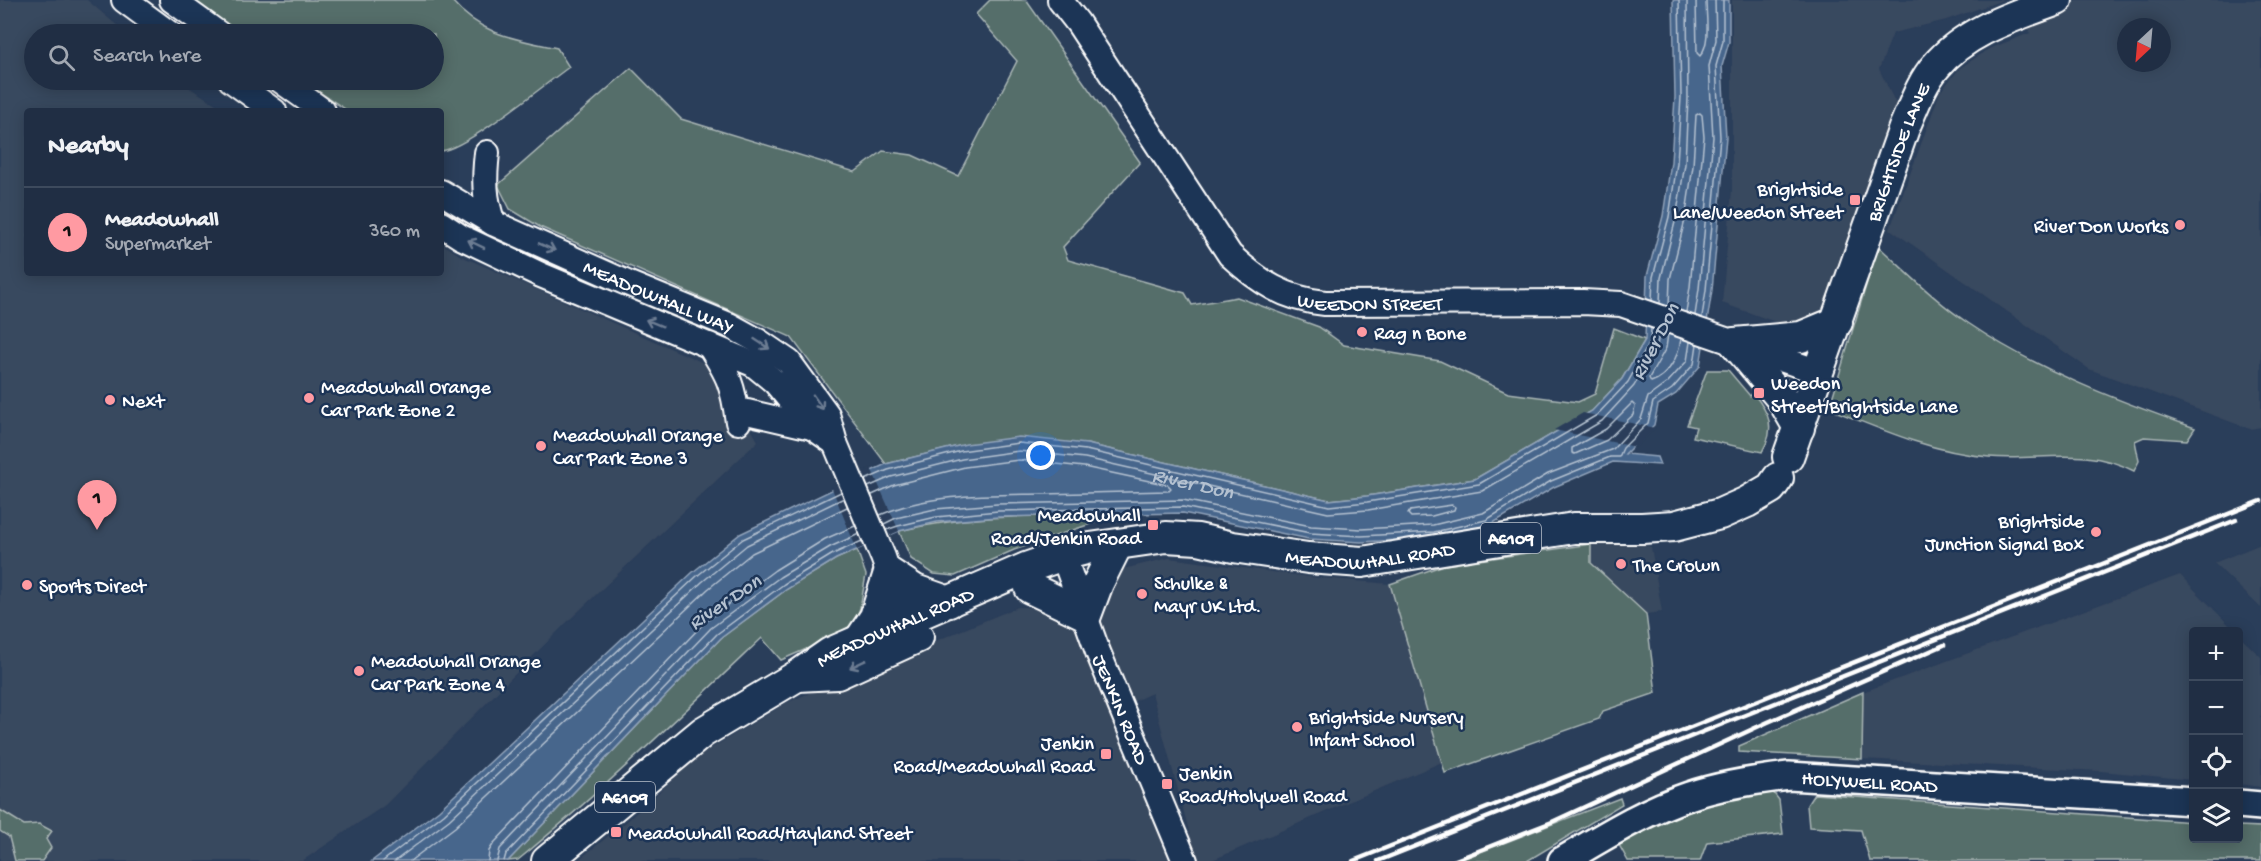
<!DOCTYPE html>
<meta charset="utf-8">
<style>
body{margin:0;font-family:"Gochi Hand",sans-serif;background:#28364b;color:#f1f3f6}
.controls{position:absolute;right:18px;bottom:18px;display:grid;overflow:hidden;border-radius:6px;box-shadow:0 3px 15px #0003}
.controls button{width:54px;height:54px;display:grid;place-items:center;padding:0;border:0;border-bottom:2px solid #3d4a5d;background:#202e44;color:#f1f3f6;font:30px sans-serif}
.compass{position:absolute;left:2117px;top:18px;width:54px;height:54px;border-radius:50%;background:#202e44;box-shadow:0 3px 15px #0003;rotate:206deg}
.you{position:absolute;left:1041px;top:456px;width:21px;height:21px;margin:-15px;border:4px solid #fff;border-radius:50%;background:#1a73e8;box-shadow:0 0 0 9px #1a73e833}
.badge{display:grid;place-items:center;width:39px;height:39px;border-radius:50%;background:#ff9aa2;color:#111;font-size:20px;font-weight:700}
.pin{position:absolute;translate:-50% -50px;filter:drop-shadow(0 2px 3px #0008)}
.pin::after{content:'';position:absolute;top:32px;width:21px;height:18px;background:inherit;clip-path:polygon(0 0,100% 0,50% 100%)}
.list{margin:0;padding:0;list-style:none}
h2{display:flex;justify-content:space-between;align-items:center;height:78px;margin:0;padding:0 24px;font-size:26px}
h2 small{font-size:20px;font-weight:400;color:#a2a8b2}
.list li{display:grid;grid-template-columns:39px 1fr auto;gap:18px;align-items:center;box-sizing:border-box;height:90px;padding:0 24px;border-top:2px solid #3d4a5d}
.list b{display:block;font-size:22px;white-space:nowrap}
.list p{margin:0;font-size:20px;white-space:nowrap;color:#a2a8b2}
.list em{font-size:20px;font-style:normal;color:#a2a8b2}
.icon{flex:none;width:33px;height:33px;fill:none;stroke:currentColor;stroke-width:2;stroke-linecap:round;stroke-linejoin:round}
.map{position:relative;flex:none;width:2261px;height:861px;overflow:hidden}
.search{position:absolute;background:#202e44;box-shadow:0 3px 15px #0003;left:24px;top:24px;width:420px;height:66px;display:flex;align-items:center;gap:15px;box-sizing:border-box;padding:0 21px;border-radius:33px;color:#a2a8b2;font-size:22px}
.panel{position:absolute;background:#202e44;box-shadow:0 3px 15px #0003;left:24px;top:108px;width:420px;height:168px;border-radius:6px}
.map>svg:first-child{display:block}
</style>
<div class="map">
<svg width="2261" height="861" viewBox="0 0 2261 861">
<rect width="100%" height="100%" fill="#2a3e5a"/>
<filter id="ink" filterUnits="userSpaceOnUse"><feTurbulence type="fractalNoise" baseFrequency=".0167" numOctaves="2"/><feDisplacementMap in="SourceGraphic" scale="12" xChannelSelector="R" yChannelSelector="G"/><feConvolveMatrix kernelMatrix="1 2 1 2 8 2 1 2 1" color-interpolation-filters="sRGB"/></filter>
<g filter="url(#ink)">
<!-- built -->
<g fill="#39485e" fill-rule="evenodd">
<polygon points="0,0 87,0 127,34 34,34 34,80 177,80 227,111 27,111 27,273 441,273 441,243 461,256 715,368 758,441 565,624 385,805 302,861 0,861"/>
<polygon points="1732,0 2003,0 1946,20 1893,33 1879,69 1896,104 1830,301 1810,321 1790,327 1722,303 1732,190"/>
<path d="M 2022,0 L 2261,0 L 2261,427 L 2250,429 L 2089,369 L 1890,229 L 1940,92 L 1960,68 L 1989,49 L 2030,33 ZM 2126,27 L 2162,27 L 2162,63 L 2126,63 Z"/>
<polygon points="1631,539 1651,547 1662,612 1646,614 1591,563 1591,544 1597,540"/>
<polygon points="2261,544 2261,608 2214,563"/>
<polygon points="1169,558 1310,577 1390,584 1442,762 1210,861 1197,861 1152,693 1132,702 1182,861 577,861 625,823 700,755 788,702 1018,607 1045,608 1066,622 1106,605 1115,571"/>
<polygon points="2180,575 2235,631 2194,632 2193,780 2101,771 1862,759 1863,692"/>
<polygon points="2238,635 2261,657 2261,787 2239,784"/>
</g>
<!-- green -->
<g fill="#556e6b" stroke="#aab6b5" stroke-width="1.5">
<path d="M 190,0 L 451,0 C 481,35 514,39 557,48 L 569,67 C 544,85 466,149 441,151 L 441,111 L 348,111 L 301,80 L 434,80 L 434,34 L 238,34 Z"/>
<polygon points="990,0 1026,0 1140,162 1063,247 1068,260 1185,293 1192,305 1237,297 1319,327 1344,345 1440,361 1508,393 1578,402 1595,394 1614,328 1645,340 1622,379 1592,411 1475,479 1367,496 1329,500 1087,444 959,446 886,464 791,337 540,227 510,209 498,185 631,68 681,119 855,172 883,151 912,155 958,176 1017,61 976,14"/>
<path d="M 1878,246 C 1907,272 1935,301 1968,323 C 2037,370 2116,400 2195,428 L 2187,440 L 2144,437 L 2135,441 L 2139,461 L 2134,471 C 2085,446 2041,461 1989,457 C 1936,453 1884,431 1835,411 L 1830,405 Z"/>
<path d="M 1707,370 L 1728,370 L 1750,396 L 1753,393 C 1770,414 1776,428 1762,452 L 1693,437 L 1696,427 L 1687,425 Z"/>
<path d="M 1117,515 L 1014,550 L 955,576 L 934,574 L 911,559 L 899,531 C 971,514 1044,516 1117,515 Z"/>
<polygon points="1591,544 1591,563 1646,614 1656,693 1603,711 1599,719 1445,773 1390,584 1444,565"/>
<path d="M 857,550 L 866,575 L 860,608 L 854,624 L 818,644 L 781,660 L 762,638 C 682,714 603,790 518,860 L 508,861 L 721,638 L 787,589 L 836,559 Z"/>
<polygon points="1863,692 1862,759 1739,752 1739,746"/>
<polygon points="1772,791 1779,800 1783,834 1707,842 1700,861 1628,861 1618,843 1693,805"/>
<polygon points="1814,794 2193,822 2194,838 2238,838 2239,826 2261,827 2261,861 1870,861 1861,830 1809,827 1807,805"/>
<polygon points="1620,798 1622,804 1527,861 1457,861"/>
<polygon points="0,810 24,825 39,824 52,831 46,839 51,848 42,861 15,861 9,837 0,831"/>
</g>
<!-- water -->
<polygon fill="#47668c" stroke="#91a3ba" stroke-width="1.5" points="1673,0 1729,0 1729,42 1722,66 1726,137 1712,290 1700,366 1676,394 1658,405 1654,425 1625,454 1657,457 1660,465 1613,462 1554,487 1488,526 1435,538 1361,542 1309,539 1183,513 998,517 937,522 899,531 836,559 787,589 721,638 508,861 372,861 439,810 693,572 740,534 886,464 966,444 1019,437 1087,444 1329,500 1367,496 1475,479 1592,411 1622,379 1645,340 1647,276 1663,216 1671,162 1675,97"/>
<!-- pier -->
<g fill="#2a3e5a">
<polygon points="1583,413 1655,428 1636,447 1554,430"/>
<polygon points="871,468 899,531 857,550 831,486"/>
</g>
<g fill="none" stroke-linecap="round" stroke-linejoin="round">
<!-- shore -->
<g stroke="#b5c2d1" stroke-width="1.5">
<path d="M 1696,0 L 1697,53 L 1700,56 C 1711,43 1706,17 1706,0"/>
<polyline points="1652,300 1653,277 1669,217 1677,163 1681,97 1679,0"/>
<polyline points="1660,303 1661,278 1676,218 1685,164 1688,98 1687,0"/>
<polyline points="1669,306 1670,279 1685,220 1693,166 1696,115 1700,113 1702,115 1704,137 1690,287 1686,312"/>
<polyline points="1695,315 1699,289 1713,137 1709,66 1716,40 1715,0"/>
<polyline points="1702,317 1706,290 1720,137 1716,66 1723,41 1723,0"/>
<path d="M 1668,334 L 1666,348 L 1649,378 L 1651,382 C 1669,376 1678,357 1681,339"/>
<polygon points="1632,403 1635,406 1633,415 1607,440 1575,454 1572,453 1572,448 1606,429"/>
<polyline points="865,480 888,470 961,451 1019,443 1086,450 1329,506 1367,502 1479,484 1597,415 1628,382 1650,342 1651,329"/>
<path id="s1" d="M 868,487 L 891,477 L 962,459 L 1019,451 L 1085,458 L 1328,513 L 1368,510 L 1482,491 L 1602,421 L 1634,386 L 1657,346 L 1659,331"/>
<path d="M 872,495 L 894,485 L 965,467 L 1019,460 L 1084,467 L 1168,485 L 1171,488 L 1168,491 C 1126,492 1085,493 1043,494 C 990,495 930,493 880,515"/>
<polygon points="1452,505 1455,507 1454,510 1432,516 1411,517 1408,514 1410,511"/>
<polyline points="884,524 896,518 935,509 997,504 1183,500 1311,526 1361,529 1433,525 1483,513 1548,474 1613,449 1641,419 1648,397 1667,383 1687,361 1690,342"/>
<polyline points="886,530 898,526 936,517 998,511 1183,507 1310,533 1361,536 1434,532 1486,520 1551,481 1610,457 1619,457 1623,448 1648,423 1653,402 1672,389 1694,364 1697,344"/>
<polyline points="383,861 444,814 697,576 743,539 841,492"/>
<polyline points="395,861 449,820 702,582 747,545 844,498"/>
<polyline points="410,861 455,827 708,589 752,553 847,507"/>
<polyline points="488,861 489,851 494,843 705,622 775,570 825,539 855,526"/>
<polyline points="497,861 500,849 711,628 780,577 830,547 859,534"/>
<polyline points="504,861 506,854 717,634 784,584 833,554 862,541"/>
</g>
<defs>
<g id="tertiary">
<polyline points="124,0 170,34"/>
<polyline points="172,0 219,34"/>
<path id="s2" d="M 1060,0 L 1078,23 L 1230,255 C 1259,282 1285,299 1325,303 L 1583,302 L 1621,304 L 1819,372"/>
<polyline points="231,80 274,111"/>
<polyline points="280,80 323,111"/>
<path d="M 487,153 C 484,179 484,198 493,223"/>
<path id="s3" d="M 441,192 L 493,223 L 627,283 L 729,325 L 758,341 L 789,362 L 827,414 L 835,443 L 883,557 L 911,637"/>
<polyline points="441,224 461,237 541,275 753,364 775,382 812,427 835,443"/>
<path d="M 709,345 C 729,376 733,385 738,422"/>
<polyline points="747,412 812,427"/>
<path id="s4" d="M 1063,555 L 1098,652 L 1185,861"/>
</g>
<g id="secondary">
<polyline points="2238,804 2261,806"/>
<path id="s5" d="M 1562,861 C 1603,837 1644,811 1689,796 C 1721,785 1755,780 1789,776 L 2194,801"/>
</g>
<g id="primary">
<polyline points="1735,343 1782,399 1799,428"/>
<polyline points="1735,343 1801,337 1837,322"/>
<path id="s6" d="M 1788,457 L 1904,128 C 1913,108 1921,83 1936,66 C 1966,30 2015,16 2057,0"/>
<polyline points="1030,588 1086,615 1098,583 1114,551"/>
<polyline points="861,638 875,617 889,573 915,590 949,602"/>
<polyline points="797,676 837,674 918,637"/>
<path id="s7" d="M 547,861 L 703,732 L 797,676 L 830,653 L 1026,568 L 1063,555 L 1090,548 L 1166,537 L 1198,539 L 1233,547 L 1308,558 L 1362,562 L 1574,528 L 1642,528 L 1674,526 L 1720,514 L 1747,502 L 1771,488 L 1778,478"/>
</g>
</defs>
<!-- tertiary casing -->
<use href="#tertiary" stroke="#fff" stroke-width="28"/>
<!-- secondary casing -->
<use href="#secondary" stroke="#fff" stroke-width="32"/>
<!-- primary casing -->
<use href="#primary" stroke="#fff" stroke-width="34"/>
<!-- tertiary -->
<use href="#tertiary" stroke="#1d3557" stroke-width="24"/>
<!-- secondary -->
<use href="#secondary" stroke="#1d3557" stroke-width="27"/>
<!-- primary -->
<use href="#primary" stroke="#1d3557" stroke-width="30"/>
<!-- rail -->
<g stroke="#fff" stroke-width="4.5">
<polyline points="1353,861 2261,501"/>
<polyline points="1378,861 2236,520"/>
<polyline points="1453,861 1552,822 1768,722 1944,645"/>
</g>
</g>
<!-- one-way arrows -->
<defs><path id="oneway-shaft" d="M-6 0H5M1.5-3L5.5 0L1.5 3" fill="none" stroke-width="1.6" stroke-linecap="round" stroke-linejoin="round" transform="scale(1.5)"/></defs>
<g stroke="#6c7c92">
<use href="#oneway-shaft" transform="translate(476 244) rotate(-154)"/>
<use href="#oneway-shaft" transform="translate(547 247) rotate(24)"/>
<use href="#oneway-shaft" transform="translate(654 323) rotate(-158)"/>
<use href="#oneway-shaft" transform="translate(762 344) rotate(33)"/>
<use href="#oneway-shaft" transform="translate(818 402) rotate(55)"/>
<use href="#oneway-shaft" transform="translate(858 664) rotate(155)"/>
</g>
</g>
<!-- markers -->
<g fill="#ff9aa2" stroke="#1d3557" stroke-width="2">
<rect x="1849" y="194" width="12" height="12" rx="3"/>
<circle cx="2180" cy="225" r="6"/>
<circle cx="1362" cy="332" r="6"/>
<rect x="1753" y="387" width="12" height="12" rx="3"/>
<circle cx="309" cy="398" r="6"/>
<circle cx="110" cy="400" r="6"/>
<circle cx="541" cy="446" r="6"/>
<rect x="1147" y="519" width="12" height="12" rx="3"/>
<circle cx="2096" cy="532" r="6"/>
<circle cx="1621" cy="564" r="6"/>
<circle cx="27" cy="585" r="6"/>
<circle cx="1142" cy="594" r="6"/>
<circle cx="359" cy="671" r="6"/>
<circle cx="1297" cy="727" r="6"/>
<rect x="1100" y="748" width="12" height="12" rx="3"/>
<rect x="1161" y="778" width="12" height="12" rx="3"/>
<rect x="610" y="826" width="12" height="12" rx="3"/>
</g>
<g text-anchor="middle" stroke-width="5" stroke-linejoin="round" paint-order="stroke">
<!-- shield labels -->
<g fill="#1d3557" stroke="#bbc2cd" stroke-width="1.5">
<rect x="1481" y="523" width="60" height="30" rx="4.5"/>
<rect x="595" y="782" width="60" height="30" rx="4.5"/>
</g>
<g font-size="18" font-weight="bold" fill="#fff">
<text x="1511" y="544">A6109</text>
<text x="625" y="803">A6109</text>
</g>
<!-- street labels -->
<g font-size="20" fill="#fff" stroke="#1d3557">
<text dy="7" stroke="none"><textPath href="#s6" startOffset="324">BRIGHTSIDE LANE</textPath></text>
<text dy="7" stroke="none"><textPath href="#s3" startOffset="242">MEADOWHALL WAY</textPath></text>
<text dy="7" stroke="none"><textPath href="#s2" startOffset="460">WEEDON STREET</textPath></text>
<text dy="7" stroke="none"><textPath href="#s7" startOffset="916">MEADOWHALL ROAD</textPath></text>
<text dy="7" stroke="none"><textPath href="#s7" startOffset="422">MEADOWHALL ROAD</textPath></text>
<text dy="7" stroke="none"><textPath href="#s4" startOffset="165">JENKIN ROAD</textPath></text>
<text dy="7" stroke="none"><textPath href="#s5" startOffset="326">HOLYWELL ROAD</textPath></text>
</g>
<!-- poi labels -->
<g font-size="20" fill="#fff" stroke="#1d3557" text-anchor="start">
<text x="1843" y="195" text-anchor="end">Brightside<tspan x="1843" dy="23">Lane/Weedon Street</tspan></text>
<text x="2168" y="232" text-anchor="end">River Don Works</text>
<text x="1374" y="339">Rag n Bone</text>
<text x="1771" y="389">Weedon<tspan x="1771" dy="23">Street/Brightside Lane</tspan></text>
<text x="321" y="393">Meadowhall Orange<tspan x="321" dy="23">Car Park Zone 2</tspan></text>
<text x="122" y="407">Next</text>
<text x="553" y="441">Meadowhall Orange<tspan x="553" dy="23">Car Park Zone 3</tspan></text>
<text x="1141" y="521" text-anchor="end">Meadowhall<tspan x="1141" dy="23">Road/Jenkin Road</tspan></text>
<text x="2084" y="527" text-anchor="end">Brightside<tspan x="2084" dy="23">Junction Signal Box</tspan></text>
<text x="1633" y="571">The Crown</text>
<text x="1154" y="589">Schulke &amp;<tspan x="1154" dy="23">Mayr UK Ltd.</tspan></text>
<text x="39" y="592">Sports Direct</text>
<text x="371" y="667">Meadowhall Orange<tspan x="371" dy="23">Car Park Zone 4</tspan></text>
<text x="1309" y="723">Brightside Nursery<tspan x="1309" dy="23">Infant School</tspan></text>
<text x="1094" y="749" text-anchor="end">Jenkin<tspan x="1094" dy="23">Road/Meadowhall Road</tspan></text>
<text x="1179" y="779">Jenkin<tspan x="1179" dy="23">Road/Holywell Road</tspan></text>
<text x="628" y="839">Meadowhall Road/Hayland Street</text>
</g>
<!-- water labels -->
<g font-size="21" font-style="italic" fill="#b5c2d1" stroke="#1d3557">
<text transform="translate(1654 341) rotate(-63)" y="7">River Don</text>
<text dy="7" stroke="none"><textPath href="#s1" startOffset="333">River Don</textPath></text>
<text transform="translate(724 601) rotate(-34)" y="7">River Don</text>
</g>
</g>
</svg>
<div class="controls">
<button>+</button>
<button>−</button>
<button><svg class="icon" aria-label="locate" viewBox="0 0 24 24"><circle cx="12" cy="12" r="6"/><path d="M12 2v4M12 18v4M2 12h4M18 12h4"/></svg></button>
<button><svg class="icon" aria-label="layers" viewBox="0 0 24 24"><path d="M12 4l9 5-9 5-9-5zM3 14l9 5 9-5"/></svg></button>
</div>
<svg class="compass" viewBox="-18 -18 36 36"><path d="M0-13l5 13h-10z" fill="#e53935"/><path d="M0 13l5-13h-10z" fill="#a2a8b2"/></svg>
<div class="you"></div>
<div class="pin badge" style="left:97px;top:530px">1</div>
<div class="search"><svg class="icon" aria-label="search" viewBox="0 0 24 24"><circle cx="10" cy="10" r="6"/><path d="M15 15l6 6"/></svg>Search here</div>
<section class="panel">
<h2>Nearby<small></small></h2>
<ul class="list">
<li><span class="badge">1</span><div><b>Meadowhall</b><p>Supermarket</p></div><em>360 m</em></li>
</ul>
</section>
</div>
